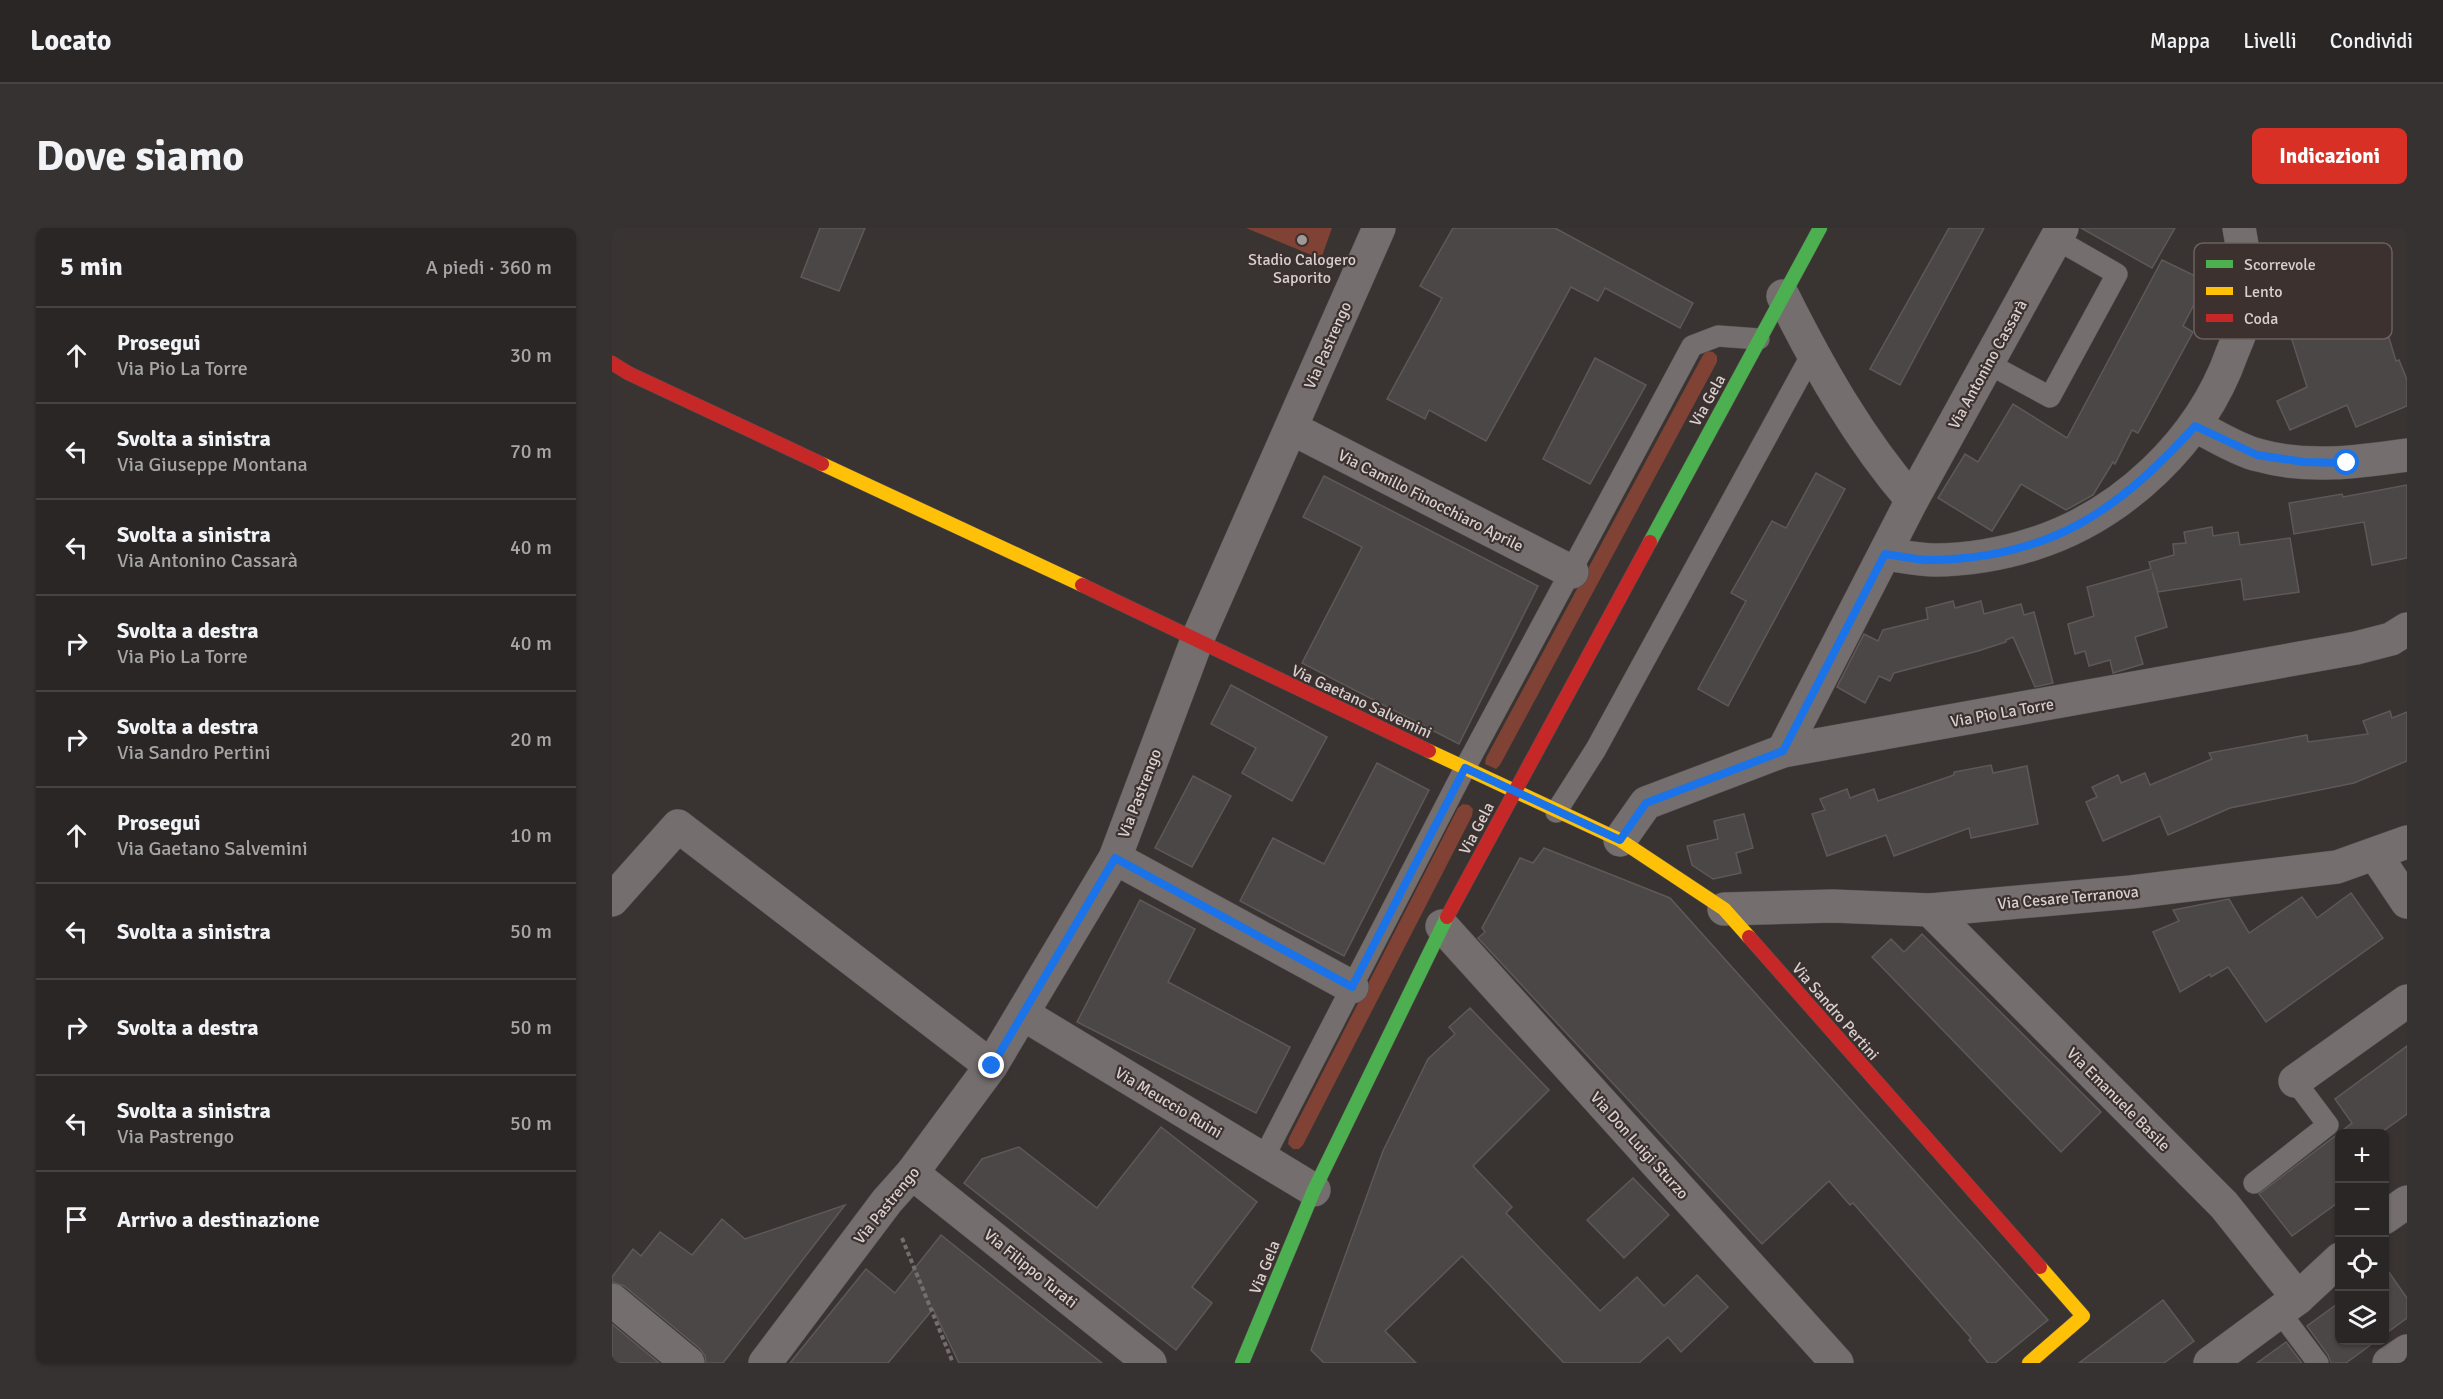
<!DOCTYPE html>
<html lang="it">
<meta charset="utf-8">
<style>
body{margin:0;font-family:Signika,sans-serif;background:#373232;color:#f1f3f6}
.controls{position:absolute;right:18px;bottom:18px;display:grid;overflow:hidden;border-radius:9px;box-shadow:0 2px 4px #0004}
.controls button{width:54px;height:54px;display:grid;place-items:center;padding:0;border:0;border-bottom:2px solid #474343;background:#2b2626;color:#f1f3f6;font:30px sans-serif}
.stop{position:absolute;width:18px;height:18px;margin:-14px;border:4px solid #1a73e8;border-radius:50%;background:#fff}
.stop.end{background:#1a73e8;border-color:#fff;box-shadow:0 2px 6px #0008}
.list{margin:0;padding:0;list-style:none}
h2{display:flex;justify-content:space-between;align-items:center;height:78px;margin:0;padding:0 24px;font-size:26px}
h2 small{font-size:20px;font-weight:400;color:#a6a5a7}
.list li{display:grid;grid-template-columns:39px 1fr auto;gap:18px;align-items:center;box-sizing:border-box;height:96px;padding:0 24px;border-top:2px solid #474343}
.list b{display:block;font-size:22px;white-space:nowrap}
.list p{margin:0;font-size:20px;white-space:nowrap;color:#a6a5a7}
.list em{font-size:20px;font-style:normal;color:#a6a5a7}
.icon{flex:none;width:33px;height:33px;fill:none;stroke:currentColor;stroke-width:2;stroke-linecap:round;stroke-linejoin:round}
.map{position:relative;flex:none;width:1795px;height:1135px;overflow:hidden;border-radius:9px}
header{display:flex;align-items:center;gap:36px;box-sizing:border-box;height:84px;padding:0 30px;background:#2b2626;border-bottom:2px solid #474343}
header strong{font-size:28px}
nav{display:flex;gap:33px;margin-inline-start:auto;font-size:21px}
.intro{display:flex;align-items:center;justify-content:space-between;box-sizing:border-box;height:144px;padding:0 36px}
h1{margin:0;font-size:42px}
.button{padding:15px 27px;border-radius:9px;background:#d93025;color:#fff;font-size:21px;font-weight:700}
main{display:flex;gap:36px;padding:0 36px}
aside{flex:1;background:#2b2626;border-radius:9px;box-shadow:0 2px 4px #0004}
.map>svg:first-child{display:block}
</style>
<header>
<strong>Locato</strong>
<nav><a>Mappa</a><a>Livelli</a><a>Condividi</a></nav>
</header>
<div class="intro"><h1>Dove siamo</h1><a class="button">Indicazioni</a></div>
<main>
<aside>
<h2>5 min<small>A piedi · 360 m</small></h2>
<ul class="list">
<li><svg class="icon" aria-label="ahead" viewBox="0 0 24 24"><path d="M12 20V5M6 11l6-6 6 6"/></svg><div><b>Prosegui</b><p>Via Pio La Torre</p></div><em>30 m</em></li>
<li><svg class="icon" aria-label="left" viewBox="0 0 24 24"><path d="M17 20v-9H6M10 6l-5 5 5 5"/></svg><div><b>Svolta a sinistra</b><p>Via Giuseppe Montana</p></div><em>70 m</em></li>
<li><svg class="icon" aria-label="left" viewBox="0 0 24 24"><path d="M17 20v-9H6M10 6l-5 5 5 5"/></svg><div><b>Svolta a sinistra</b><p>Via Antonino Cassarà</p></div><em>40 m</em></li>
<li><svg class="icon" aria-label="right" viewBox="0 0 24 24"><path d="M7 20v-9h11M14 6l5 5-5 5"/></svg><div><b>Svolta a destra</b><p>Via Pio La Torre</p></div><em>40 m</em></li>
<li><svg class="icon" aria-label="right" viewBox="0 0 24 24"><path d="M7 20v-9h11M14 6l5 5-5 5"/></svg><div><b>Svolta a destra</b><p>Via Sandro Pertini</p></div><em>20 m</em></li>
<li><svg class="icon" aria-label="ahead" viewBox="0 0 24 24"><path d="M12 20V5M6 11l6-6 6 6"/></svg><div><b>Prosegui</b><p>Via Gaetano Salvemini</p></div><em>10 m</em></li>
<li><svg class="icon" aria-label="left" viewBox="0 0 24 24"><path d="M17 20v-9H6M10 6l-5 5 5 5"/></svg><div><b>Svolta a sinistra</b></div><em>50 m</em></li>
<li><svg class="icon" aria-label="right" viewBox="0 0 24 24"><path d="M7 20v-9h11M14 6l5 5-5 5"/></svg><div><b>Svolta a destra</b></div><em>50 m</em></li>
<li><svg class="icon" aria-label="left" viewBox="0 0 24 24"><path d="M17 20v-9H6M10 6l-5 5 5 5"/></svg><div><b>Svolta a sinistra</b><p>Via Pastrengo</p></div><em>50 m</em></li>
<li><svg class="icon" aria-label="arrive" viewBox="0 0 24 24"><path d="M6 21V4h12l-3 4 3 4H6"/></svg><div><b>Arrivo a destinazione</b></div></li>
</ul>
</aside>
<div class="map">
<svg width="1795" height="1135" viewBox="0 0 1795 1135">
<rect width="100%" height="100%" fill="#393332"/>
<!-- green -->
<g fill="#7f4235">
<polygon points="634,0 720,0 709,31"/>
<polygon points="1095,123 1101,124 1105,128 1105,134 888,537 884,541 873,536 874,530 1091,127"/>
<polygon points="851,576 857,577 861,581 860,588 691,917 687,921 681,921 676,916 677,910 846,580"/>
</g>
<!-- building -->
<g fill="#4c4747" stroke="#5e5958" stroke-width="1.5">
<polygon points="208,0 253,0 227,63 189,49"/>
<polygon points="841,0 943,0 1081,75 1068,100 993,60 986,73 959,59 874,213 817,182 813,191 775,171 830,70 808,58"/>
<polygon points="1337,0 1372,0 1288,157 1258,141"/>
<polygon points="1469,0 1563,0 1540,40"/>
<polygon points="1550,32 1594,53 1571,98 1581,104 1526,205 1520,202 1503,236 1501,234 1481,267 1454,282 1409,256 1380,303 1326,270 1353,226 1366,234 1401,176 1455,210"/>
<polygon points="1749,41 1753,49 1758,47 1784,133 1787,132 1795,152 1795,178 1744,199 1735,177 1678,202 1665,173 1695,159 1674,93 1650,91 1652,66 1692,57"/>
<polygon points="983,130 1034,157 978,256 931,231"/>
<polygon points="1204,245 1233,261 1116,478 1086,461 1134,373 1119,365 1160,293 1174,300"/>
<polygon points="712,248 926,358 847,516 690,435 750,319 691,289"/>
<polygon points="1795,257 1795,330 1760,337 1752,294 1682,306 1677,275 1730,266 1731,269"/>
<polygon points="1600,299 1601,308 1626,304 1628,317 1678,310 1687,364 1632,372 1629,351 1546,364 1540,344 1555,399 1523,409 1531,436 1501,445 1498,432 1477,438 1473,423 1463,426 1456,396 1482,388 1475,359 1539,341 1537,334 1562,327 1561,316 1574,315 1572,304"/>
<polygon points="1341,373 1343,380 1369,373 1372,386 1409,376 1412,387 1422,384 1441,455 1423,459 1401,409 1394,412 1394,414 1366,423 1282,445 1278,453 1267,448 1253,475 1225,459 1252,406 1266,413 1271,402 1316,391 1314,380"/>
<polygon points="619,457 715,509 680,573 630,545 644,520 599,496"/>
<polygon points="1778,483 1780,490 1795,484 1795,533 1742,555 1618,580 1556,607 1548,588 1491,613 1474,574 1485,569 1480,559 1506,547 1509,555 1533,545 1538,557 1600,531 1597,525 1695,507 1696,514 1756,506 1751,493"/>
<polygon points="765,535 817,562 732,728 628,673 661,610 712,636"/>
<polygon points="1379,537 1381,545 1415,538 1426,596 1359,610 1357,600 1282,628 1274,607 1215,628 1200,586 1213,582 1208,571 1235,561 1238,570 1262,561 1266,573 1342,547 1342,544"/>
<polygon points="581,548 619,568 580,639 543,620"/>
<polygon points="1132,586 1141,620 1124,625 1129,645 1101,651 1080,637 1075,618 1106,611 1102,593"/>
<polygon points="932,620 1058,670 1436,1092 1383,1135 1376,1135 1357,1112 1359,1110 1241,975 1238,977 1217,953 1150,1016 866,710 873,704 870,700 908,630 921,635"/>
<polygon points="1739,665 1771,710 1654,794 1616,739 1599,749 1598,746 1568,764 1541,704 1567,693 1561,682 1617,671 1637,705 1690,669 1705,690"/>
<polygon points="528,672 583,701 556,754 678,819 644,885 465,794"/>
<polygon points="1310,706 1489,884 1449,924 1260,729 1279,711 1292,724"/>
<polygon points="858,780 937,862 861,938 900,979 894,985 988,1083 1025,1049 1052,1078 1085,1047 1116,1079 1069,1124 1056,1109 1027,1135 952,1135 850,1028 773,1103 804,1135 712,1135 699,1122 771,923 816,831 843,806 837,799"/>
<polygon points="1795,818 1795,886 1767,906 1728,906 1728,973 1680,1008 1647,966 1740,895 1723,871"/>
<polygon points="549,899 645,974 580,1059 600,1075 564,1122 352,955 370,931 407,919 485,980"/>
<polygon points="1021,950 1057,987 1012,1030 975,992"/>
<polygon points="233,977 111,1135 94,1135 93,1128 88,1121 12,1058 0,1054 0,1049 21,1021 29,1028 48,1004 80,1027 110,991 133,1011"/>
<polygon points="329,1007 409,1071 490,1135 347,1135 321,1081 276,1135 178,1135 254,1041 283,1065"/>
<polygon points="1774,1040 1795,1070 1795,1090 1773,1106"/>
<polygon points="1551,1072 1582,1113 1552,1135 1467,1135"/>
<polygon points="1728,1074 1728,1113 1764,1113 1734,1135 1719,1135 1716,1127 1695,1098"/>
<polygon points="0,1096 47,1135 0,1135"/>
<polygon points="1674,1114 1690,1135 1645,1135"/>
</g>
<g fill="none" stroke-linecap="round" stroke-linejoin="round">
<defs>
<g id="lane">
<polyline points="1375,135 1438,169 1505,46 1444,11"/>
<polyline points="944,584 984,521 1200,126"/>
<polyline points="651,931 853,540 1080,118 1106,108 1147,111"/>
<polyline points="1642,955 1716,897 1683,853"/>
<polyline points="1667,1083 1706,1135"/>
</g>
<g id="street">
<path d="M 1171,68 C 1207,140 1247,211 1300,272"/>
<path d="M 1583,198 C 1603,207 1625,222 1646,227 C 1695,241 1746,234 1795,227"/>
<polyline points="679,200 960,344"/>
<path d="M 1273,326 C 1289,328 1306,332 1323,332 C 1354,332 1391,326 1421,316 C 1510,288 1589,213 1620,125 C 1624,115 1629,105 1631,95 C 1636,64 1633,30 1627,0"/>
<polyline points="1171,523 1300,272 1450,0"/>
<polyline points="1008,612 1034,575 1171,523 1744,420 1779,411 1795,401"/>
<polyline points="1763,626 1795,674"/>
<polyline points="503,630 740,759"/>
<polyline points="0,672 66,598 379,838"/>
<polyline points="1112,681 1221,678 1318,682 1519,664 1725,639 1795,614"/>
<polyline points="1318,682 1612,977 1686,1070"/>
<polyline points="830,698 1225,1135"/>
<polyline points="411,786 702,962"/>
<polyline points="1683,853 1795,773"/>
<polyline points="300,945 538,1135"/>
<polyline points="1772,990 1795,974"/>
<polyline points="0,1072 76,1135"/>
<polyline points="153,1135 275,973 300,945 379,838 503,630 585,412 767,0"/>
<polyline points="1598,1135 1686,1070 1728,1031"/>
<polyline points="1777,1135 1795,1123"/>
</g>
<g id="fast">
<polyline points="1038,314 1208,0"/>
<polyline points="630,1135 702,962 835,689"/>
</g>
<g id="slow">
<polyline points="210,236 470,357"/>
<polyline points="817,523 1008,612 1112,681 1137,709"/>
<polyline points="1417,1135 1471,1088 1428,1039"/>
</g>
<g id="jam">
<polyline points="0,135 16,145 210,236"/>
<polyline points="470,357 817,523"/>
<polyline points="835,689 1038,314"/>
<polyline points="1137,709 1428,1039"/>
</g>
</defs>
<!-- lane casing -->
<use href="#lane" stroke="#544f4e" stroke-width="22"/>
<!-- street casing -->
<use href="#street" stroke="#544f4e" stroke-width="34"/>
<!-- fast casing -->
<use href="#fast" stroke="#544f4e" stroke-width="15"/>
<!-- slow casing -->
<use href="#slow" stroke="#544f4e" stroke-width="15"/>
<!-- jam casing -->
<use href="#jam" stroke="#544f4e" stroke-width="15"/>
<!-- path -->
<polyline stroke="#746f6e" stroke-width="4" stroke-dasharray="4.5 3" stroke-linecap="butt" points="290,1010 341,1135"/>
<!-- lane -->
<use href="#lane" stroke="#746f6e" stroke-width="21"/>
<!-- street -->
<use href="#street" stroke="#746f6e" stroke-width="33"/>
<!-- fast -->
<use href="#fast" stroke="#4caf50" stroke-width="14"/>
<!-- slow -->
<use href="#slow" stroke="#ffc107" stroke-width="14"/>
<!-- jam -->
<use href="#jam" stroke="#c62828" stroke-width="14"/>
</g>
<g fill="none" stroke-linecap="round" stroke-linejoin="round">
<!-- route -->
<path stroke="#1a73e8" stroke-width="8" d="M 380,838 L 503,630 L 740,759 L 853,540 L 1008,612 L 1034,575 L 1171,523 L 1273,326 C 1289,328 1307,333 1323,332 C 1439,329 1508,282 1583,198 L 1645,227 L 1692,234 L 1735,235"/>
</g>
<!-- markers -->
<circle fill="#a09998" stroke="#3c312f" stroke-width="2" cx="690" cy="12" r="6"/>
<g text-anchor="middle" stroke-width="4.5" stroke-linejoin="round" paint-order="stroke">
<!-- poi labels -->
<g font-size="16" fill="#d7d0cf" stroke="#3c312f">
<text x="690" y="37">Stadio Calogero<tspan x="690" dy="18">Saporito</tspan></text>
</g>
<!-- street labels -->
<g font-size="16" fill="#d7d0cf" stroke="#3c312f">
<text transform="translate(715 117) rotate(-66)" y="6">Via Pastrengo</text>
<text transform="translate(1375 136) rotate(-61)" y="6">Via Antonino Cassarà</text>
<text transform="translate(1095 172) rotate(-61)" y="6">Via Gela</text>
<text transform="translate(819 272) rotate(27)" y="6">Via Camillo Finocchiaro Aprile</text>
<text transform="translate(750 473) rotate(25)" y="6">Via Gaetano Salvemini</text>
<text transform="translate(1390 484) rotate(-10)" y="6">Via Pio La Torre</text>
<text transform="translate(527 565) rotate(-69)" y="6">Via Pastrengo</text>
<text transform="translate(864 600) rotate(-62)" y="6">Via Gela</text>
<text transform="translate(1456 669) rotate(-5)" y="6">Via Cesare Terranova</text>
<text transform="translate(1224 783) rotate(49)" y="6">Via Sandro Pertini</text>
<text transform="translate(1507 871) rotate(45)" y="6">Via Emanuele Basile</text>
<text transform="translate(557 874) rotate(31)" y="6">Via Meuccio Ruini</text>
<text transform="translate(1028 917) rotate(48)" y="6">Via Don Luigi Sturzo</text>
<text transform="translate(274 977) rotate(-51)" y="6">Via Pastrengo</text>
<text transform="translate(652 1039) rotate(-68)" y="6">Via Gela</text>
<text transform="translate(419 1040) rotate(39)" y="6">Via Filippo Turati</text>
</g>
</g>
<!-- legend -->
<rect x="1582" y="15" width="198" height="96" rx="9" fill="#3c312f" stroke="#6a615f" stroke-width="1.5"/>
<rect x="1594" y="32" width="27" height="8" fill="#4caf50"/>
<rect x="1594" y="59" width="27" height="8" fill="#ffc107"/>
<rect x="1594" y="86" width="27" height="8" fill="#c62828"/>
<g font-size="16" fill="#d7d0cf">
<text x="1632" y="42">Scorrevole</text>
<text x="1632" y="69">Lento</text>
<text x="1632" y="96">Coda</text>
</g>
</svg>
<div class="controls">
<button>+</button>
<button>−</button>
<button><svg class="icon" aria-label="locate" viewBox="0 0 24 24"><circle cx="12" cy="12" r="6"/><path d="M12 2v4M12 18v4M2 12h4M18 12h4"/></svg></button>
<button><svg class="icon" aria-label="layers" viewBox="0 0 24 24"><path d="M12 4l9 5-9 5-9-5zM3 14l9 5 9-5"/></svg></button>
</div>
<div class="stop" style="left:1735px;top:235px"></div>
<div class="stop end" style="left:380px;top:838px"></div>
</div>
</main>
